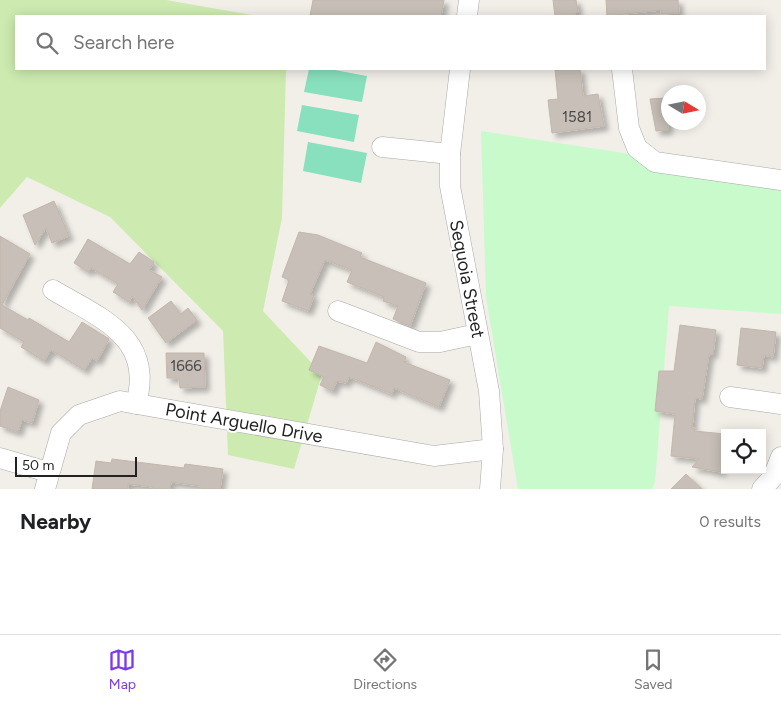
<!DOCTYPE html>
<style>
body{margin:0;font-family:Figtree,sans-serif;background:#f2f2f2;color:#202124}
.controls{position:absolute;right:15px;bottom:15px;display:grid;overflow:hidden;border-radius:0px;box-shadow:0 2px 12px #0003}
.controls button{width:45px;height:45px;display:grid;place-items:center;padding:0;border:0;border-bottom:1px solid #e0e0e0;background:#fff;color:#202124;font:25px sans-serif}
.compass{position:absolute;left:661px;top:85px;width:45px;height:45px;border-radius:50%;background:#fff;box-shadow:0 2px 12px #0003;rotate:100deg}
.scale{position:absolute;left:15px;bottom:12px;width:122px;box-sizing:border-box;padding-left:5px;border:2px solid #222;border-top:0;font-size:14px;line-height:18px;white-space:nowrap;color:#222;-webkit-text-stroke:4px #fff;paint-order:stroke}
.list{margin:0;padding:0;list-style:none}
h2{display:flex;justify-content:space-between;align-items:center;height:65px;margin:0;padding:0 20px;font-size:21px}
h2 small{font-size:16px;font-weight:400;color:#757577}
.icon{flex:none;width:28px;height:28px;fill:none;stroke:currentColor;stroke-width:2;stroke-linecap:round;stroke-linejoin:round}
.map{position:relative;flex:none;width:781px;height:489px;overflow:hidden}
.search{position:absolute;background:#fff;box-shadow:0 2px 12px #0003;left:15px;right:15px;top:15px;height:55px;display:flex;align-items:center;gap:12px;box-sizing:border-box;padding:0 18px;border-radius:0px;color:#757577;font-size:19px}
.sheet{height:145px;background:#fff}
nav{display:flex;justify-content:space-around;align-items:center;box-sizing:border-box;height:70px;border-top:1px solid #e0e0e0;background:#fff;font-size:14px;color:#757577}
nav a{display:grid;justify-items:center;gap:2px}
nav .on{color:#7c3aed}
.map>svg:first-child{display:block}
</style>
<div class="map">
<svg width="781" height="489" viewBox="0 0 781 489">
<defs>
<filter id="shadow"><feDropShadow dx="4.5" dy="4.5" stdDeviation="2.5" flood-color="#0004"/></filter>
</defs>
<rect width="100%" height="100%" fill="#f2efe9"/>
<!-- grass -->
<polygon fill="#cdebb0" points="0,0 166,0 258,16 16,16 16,69 286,69 282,218 263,311 322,374 294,469 228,455 223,331 110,217 27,177 0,208"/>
<!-- park -->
<polygon fill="#c8facc" points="481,131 781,177 781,314 669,306 655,482 652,489 518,489 486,297"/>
<!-- pitch -->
<g fill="#88e0be">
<polygon points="309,69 329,69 367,76 362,102 304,92"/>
<polygon points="302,105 359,115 354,142 297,131"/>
<polygon points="308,142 367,153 361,183 303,171"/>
</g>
<!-- building -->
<g fill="#c7bfb8" stroke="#c4b6ab" filter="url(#shadow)">
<polygon points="313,0 444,0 441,16 310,16"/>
<polygon points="553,0 576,0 578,12 575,13 575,16 555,16"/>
<polygon points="606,0 678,0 679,13 661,14 661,10 607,16"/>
<polygon points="555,69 580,69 583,96 598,94 604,126 552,133 548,100 558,99"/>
<polygon points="668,98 668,130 656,131 650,99"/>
<polygon points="54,201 69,236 52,243 46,228 35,245 23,215"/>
<polygon points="299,232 318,235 362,253 360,257 426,283 410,326 393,319 398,306 383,301 384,297 347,282 352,270 325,260 310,294 314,296 308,311 282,301 289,280 282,277"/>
<polygon points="0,236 30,254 2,305 28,320 29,318 69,342 82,322 109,339 97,361 92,358 84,370 51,350 44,361 21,347 24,342 0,328"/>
<polygon points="88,239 130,264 139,252 154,262 149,270 162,277 142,310 132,296 129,302 113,292 118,284 91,268 88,272 74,263"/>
<polygon points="171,301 181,314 188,308 197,320 166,343 148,318"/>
<polygon points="680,325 716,330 713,354 709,354 702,399 695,398 692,428 695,428 694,431 725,434 725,461 722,460 721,472 692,467 699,459 671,456 675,414 655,411 659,371 674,371"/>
<polygon points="741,328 776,332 773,357 764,355 762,368 737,365"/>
<polygon points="376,342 406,357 404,362 450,380 439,407 394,388 392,394 349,377 346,383 337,381 332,391 320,385 324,377 309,370 319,346 367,363"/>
<polygon points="166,353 204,353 205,387 180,388 179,378 167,378"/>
<polygon points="8,387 39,400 32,423 22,420 18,432 0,426 0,411"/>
<polygon points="112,459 184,468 185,464 223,469 220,489 201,489 201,486 171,482 170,489 153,489 153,487 128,484 128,489 92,489 96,461 111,463"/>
<polygon points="686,474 702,489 671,489"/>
</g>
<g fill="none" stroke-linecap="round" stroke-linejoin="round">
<defs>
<g id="minor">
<polyline points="467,16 469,0"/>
<polyline points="460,69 450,154 450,186 489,391 493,449 490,489"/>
<polyline points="622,69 629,128 637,148 655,162 781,180"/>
<polyline points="382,147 450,154"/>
<path d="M 53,290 C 100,318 155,337 136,404"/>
<polyline points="338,311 419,342 440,342 477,334"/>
<polyline points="730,397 781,404"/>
<polyline points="0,458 48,472"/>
<polyline points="45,489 61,433 79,415 120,401 434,456 493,449"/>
<polyline points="762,489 773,477 781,457"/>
</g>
</defs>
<!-- minor casing -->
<use href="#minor" stroke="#a9a9a9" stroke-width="21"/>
<!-- minor -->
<use href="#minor" stroke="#fff" stroke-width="20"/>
</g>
<g text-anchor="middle" stroke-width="4" stroke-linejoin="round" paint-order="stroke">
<!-- number labels -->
<g font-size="15" fill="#4b4948">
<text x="577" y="122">1581</text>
<text x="186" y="371">1666</text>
</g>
<!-- street labels -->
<g font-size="18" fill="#222" stroke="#fff">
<text transform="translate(467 279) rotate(79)" y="6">Sequoia Street</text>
<text transform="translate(244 423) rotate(10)" y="6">Point Arguello Drive</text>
</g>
</g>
</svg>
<div class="controls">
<button><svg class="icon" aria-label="locate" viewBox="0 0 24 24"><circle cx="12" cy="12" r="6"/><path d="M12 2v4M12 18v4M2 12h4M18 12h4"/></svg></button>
</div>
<svg class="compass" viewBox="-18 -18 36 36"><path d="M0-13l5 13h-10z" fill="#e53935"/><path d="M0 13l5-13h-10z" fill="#757577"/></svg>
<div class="scale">50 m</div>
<div class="search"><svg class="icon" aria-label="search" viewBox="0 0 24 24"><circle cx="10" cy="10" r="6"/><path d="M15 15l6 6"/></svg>Search here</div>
</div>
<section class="sheet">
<h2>Nearby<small>0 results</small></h2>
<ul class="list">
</ul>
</section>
<nav>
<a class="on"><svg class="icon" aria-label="map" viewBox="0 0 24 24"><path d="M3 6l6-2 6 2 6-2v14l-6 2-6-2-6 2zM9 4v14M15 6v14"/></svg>Map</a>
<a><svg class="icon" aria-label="directions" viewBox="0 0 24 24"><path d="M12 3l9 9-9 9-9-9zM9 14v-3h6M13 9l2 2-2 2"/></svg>Directions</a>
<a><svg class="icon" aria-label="saved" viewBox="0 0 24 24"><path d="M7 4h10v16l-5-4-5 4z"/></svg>Saved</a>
</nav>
